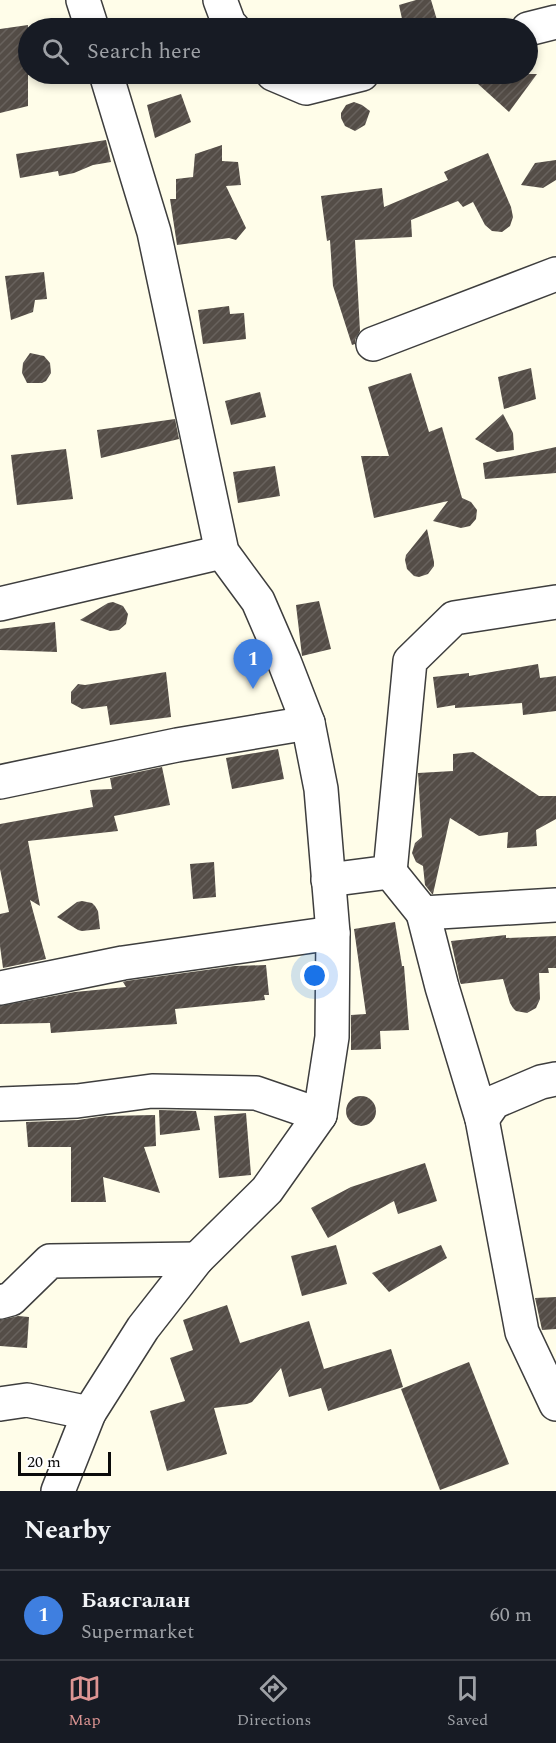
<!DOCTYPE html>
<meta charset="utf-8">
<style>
body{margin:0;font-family:Spectral,serif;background:#242831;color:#f1f3f6}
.scale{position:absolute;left:18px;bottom:15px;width:93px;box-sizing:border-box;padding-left:6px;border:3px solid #0b0b0b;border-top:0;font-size:16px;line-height:21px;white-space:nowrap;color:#0b0b0b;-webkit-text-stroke:4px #fff;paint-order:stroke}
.you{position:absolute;left:315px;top:976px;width:21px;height:21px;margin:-15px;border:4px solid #fff;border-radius:50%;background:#1a73e8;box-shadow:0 0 0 9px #1a73e833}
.badge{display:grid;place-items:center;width:39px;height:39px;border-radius:50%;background:#dd9593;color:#fff;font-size:20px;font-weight:700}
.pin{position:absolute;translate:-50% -50px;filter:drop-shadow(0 2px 3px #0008)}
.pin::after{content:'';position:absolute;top:32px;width:21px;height:18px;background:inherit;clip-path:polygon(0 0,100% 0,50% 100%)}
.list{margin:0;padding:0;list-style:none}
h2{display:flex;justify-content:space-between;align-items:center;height:78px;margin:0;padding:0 24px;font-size:26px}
h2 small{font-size:20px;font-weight:400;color:#9ea1a6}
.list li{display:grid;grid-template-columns:39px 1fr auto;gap:18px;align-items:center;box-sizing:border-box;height:90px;padding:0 24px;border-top:2px solid #363941}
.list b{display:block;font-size:22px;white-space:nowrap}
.list p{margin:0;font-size:20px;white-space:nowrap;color:#9ea1a6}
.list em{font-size:20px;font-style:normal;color:#9ea1a6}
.icon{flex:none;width:33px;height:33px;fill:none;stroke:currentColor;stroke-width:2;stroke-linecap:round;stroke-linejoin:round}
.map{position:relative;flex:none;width:556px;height:1491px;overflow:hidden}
.search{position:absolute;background:#171b24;box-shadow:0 3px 9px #0003;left:18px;right:18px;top:18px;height:66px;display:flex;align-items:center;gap:15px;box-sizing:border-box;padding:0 21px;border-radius:33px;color:#9ea1a6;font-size:22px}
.sheet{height:168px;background:#171b24}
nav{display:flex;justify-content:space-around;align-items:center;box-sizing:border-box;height:84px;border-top:2px solid #363941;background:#171b24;font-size:16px;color:#9ea1a6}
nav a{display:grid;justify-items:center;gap:3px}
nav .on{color:#dd9593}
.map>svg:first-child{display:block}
</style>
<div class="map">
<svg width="556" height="1491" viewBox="0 0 556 1491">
<defs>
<pattern id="building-hatch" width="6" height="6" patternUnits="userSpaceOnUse" patternTransform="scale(1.5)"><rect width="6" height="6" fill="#544d47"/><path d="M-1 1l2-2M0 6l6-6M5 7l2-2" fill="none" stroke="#68625d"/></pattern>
</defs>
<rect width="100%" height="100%" fill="#fffde9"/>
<!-- building -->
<g fill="url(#building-hatch)">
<polygon points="416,0 431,0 437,20 404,28 399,5"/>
<polygon points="28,25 28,106 0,113 0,29"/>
<polygon points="467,74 537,74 509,112"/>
<polygon points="181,94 191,122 155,138 147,105"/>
<polygon points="354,102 362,105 370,111 365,125 355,131 345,126 341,118 341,113 346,105"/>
<polygon points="106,140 111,162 93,165 74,173 59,176 58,171 20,178 16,154"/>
<polygon points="222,145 222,161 238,162 241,185 226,186 246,228 236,240 229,238 177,245 170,199 176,199 176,179 193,177 195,154"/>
<polygon points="488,153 511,207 513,217 510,226 502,232 492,231 485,225 473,202 463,207 458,201 411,220 412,237 355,240 360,331 355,340 355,344 352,345 333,286 330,240 327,241 321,196 382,188 384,207 448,180 444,172"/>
<polygon points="556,160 556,180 543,188 521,185 535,163"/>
<polygon points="44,272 47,299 35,300 33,312 11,320 5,276"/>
<polygon points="229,306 230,314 244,313 246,339 203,344 198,310"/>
<polygon points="30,353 44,356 50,363 51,373 46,381 42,383 27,383 22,373 23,363"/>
<polygon points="531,368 536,399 504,409 498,377"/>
<polygon points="411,373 429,432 442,427 462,498 471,502 477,510 476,519 470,526 461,528 433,521 448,501 374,518 361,456 389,456 368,387"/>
<polygon points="260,392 266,417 231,425 225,401"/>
<polygon points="503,414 513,433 514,450 497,452 475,439"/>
<polygon points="175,419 179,439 101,458 97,430"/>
<polygon points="556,447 556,473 485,479 483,463"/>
<polygon points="66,449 73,499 17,505 11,455"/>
<polygon points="275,466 280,496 238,503 233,472"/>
<polygon points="427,529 434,562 434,566 428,574 419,577 414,576 407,569 405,560 406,555"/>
<polygon points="319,601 331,649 302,656 296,605"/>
<polygon points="113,602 123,606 128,614 126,624 119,630 110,631 80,620 108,603"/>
<polygon points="55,622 57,652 0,650 0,629"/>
<polygon points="538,664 540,678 556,676 556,711 523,715 522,703 455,708 455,705 437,708 433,677 469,673 469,676"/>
<polygon points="166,672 171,717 110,725 107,706 82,709 71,703 71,692 78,684 85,685"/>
<polygon points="278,749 284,779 232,789 226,758"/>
<polygon points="473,752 539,796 556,796 556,819 536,830 537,846 507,848 508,832 479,836 450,818 433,894 432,894 425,885 423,866 416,862 412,853 415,843 422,837 418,773 453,771 453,754"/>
<polygon points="162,767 170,805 114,816 118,831 28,841 40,906 30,900 46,959 3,968 0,946 0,914 9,912 0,869 0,824 93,807 90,790 112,789 110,778"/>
<polygon points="214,862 216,897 193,899 190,864"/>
<polygon points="82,901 92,903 95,906 98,911 100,929 82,931 78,930 57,917 77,902"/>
<polygon points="395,922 402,966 404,966 409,1030 380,1031 381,1049 351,1050 351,1015 366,1014 354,929"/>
<polygon points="506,935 506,938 556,936 556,968 548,968 549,973 539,973 540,999 536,1008 527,1013 516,1011 513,1008 510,1003 503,979 461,984 460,982 451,941"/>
<polygon points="266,965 269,995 264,995 265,1000 175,1009 177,1024 51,1033 50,1023 0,1024 0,1006 75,992 126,987 123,982 126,981 235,966"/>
<circle cx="361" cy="1111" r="15"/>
<polygon points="159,1110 196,1111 200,1130 160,1135"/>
<polygon points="246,1113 251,1175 219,1178 214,1116"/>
<polygon points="155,1115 156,1146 144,1147 160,1193 103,1177 106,1202 71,1202 71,1147 28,1147 26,1122 78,1120 105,1116"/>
<polygon points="425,1163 437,1201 398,1214 394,1201 328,1238 311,1208 351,1187"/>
<polygon points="336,1245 347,1284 302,1296 291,1256"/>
<polygon points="441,1245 447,1258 389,1292 372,1273"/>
<polygon points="556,1297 556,1329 542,1330 535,1298"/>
<polygon points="227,1305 240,1343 309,1321 324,1369 391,1349 403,1387 328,1411 321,1388 289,1397 281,1368 252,1402 247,1404 214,1408 227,1454 167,1471 150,1411 185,1401 170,1358 193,1350 183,1320"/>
<polygon points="18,1316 29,1317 27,1348 0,1346 0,1320"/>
<polygon points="469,1362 509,1464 440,1490 401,1389"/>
</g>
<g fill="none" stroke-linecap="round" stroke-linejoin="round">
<defs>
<g id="minor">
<polyline points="83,0 92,28"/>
<polyline points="220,0 229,24 233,28"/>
<polyline points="528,29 556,22"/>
<polyline points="273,74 306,88 362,74"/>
<polyline points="373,344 556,274"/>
<polyline points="0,604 222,552"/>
<polyline points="0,782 177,745 308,723"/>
<polyline points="390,872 423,913 556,905"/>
<polyline points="328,880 390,872 410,661 454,618 556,602"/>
<polyline points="423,913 442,987 482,1119 522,1332 556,1404"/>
<polyline points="0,988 123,963 333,933"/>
<polyline points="0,1104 77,1101 152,1091 256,1093 320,1115"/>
<polyline points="482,1119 494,1102 541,1082 556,1079"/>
<polyline points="0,1302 11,1299 50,1261 197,1259"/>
<polyline points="0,1404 27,1400 89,1413"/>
<polyline points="58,1491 89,1413 143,1328 197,1259 267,1190 320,1115 332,1037 333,933 321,789 308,723 284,661 258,601 222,552 154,232 106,74"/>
</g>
</defs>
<!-- minor casing -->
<use href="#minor" stroke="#3e3e3e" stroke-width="36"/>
<!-- minor -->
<use href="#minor" stroke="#fff" stroke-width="33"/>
</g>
</svg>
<div class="scale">20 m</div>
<div class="you"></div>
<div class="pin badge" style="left:253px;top:689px;background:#3f7fe0">1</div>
<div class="search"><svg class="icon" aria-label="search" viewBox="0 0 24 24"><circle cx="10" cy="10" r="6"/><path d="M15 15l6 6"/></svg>Search here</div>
</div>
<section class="sheet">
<h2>Nearby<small></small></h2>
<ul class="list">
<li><span class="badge" style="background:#3f7fe0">1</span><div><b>Баясгалан</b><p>Supermarket</p></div><em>60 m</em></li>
</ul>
</section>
<nav>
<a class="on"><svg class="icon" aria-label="map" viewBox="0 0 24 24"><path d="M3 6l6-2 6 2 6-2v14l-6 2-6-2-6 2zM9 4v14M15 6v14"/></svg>Map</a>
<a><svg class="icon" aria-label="directions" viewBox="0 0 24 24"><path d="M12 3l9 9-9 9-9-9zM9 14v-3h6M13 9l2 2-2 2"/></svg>Directions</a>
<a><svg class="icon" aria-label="saved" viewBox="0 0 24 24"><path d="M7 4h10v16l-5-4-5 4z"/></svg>Saved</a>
</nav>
